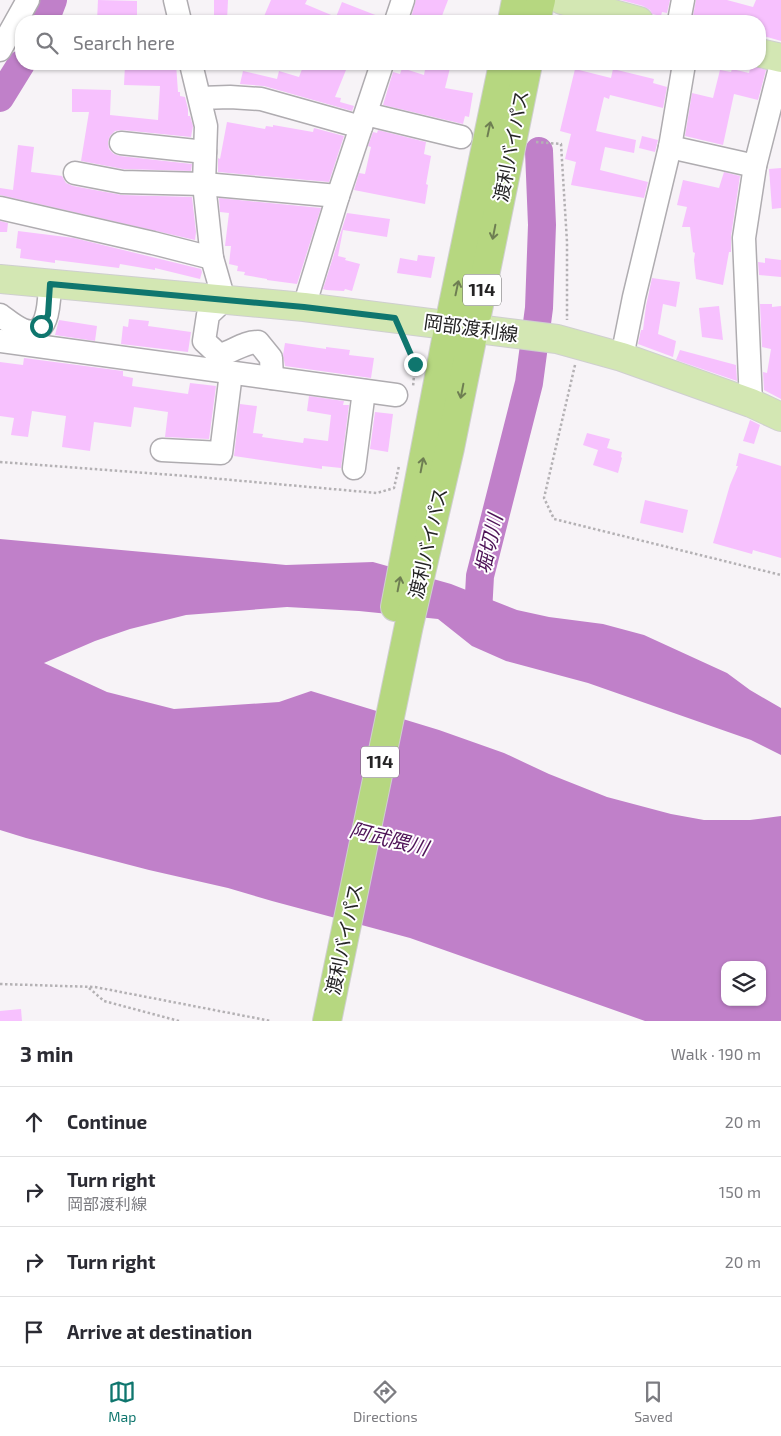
<!DOCTYPE html>
<meta charset="utf-8">
<style>
body{margin:0;font-family:"Exo 2","Noto Sans JP",sans-serif;background:#f7f7f7;color:#2b2b33}
.controls{position:absolute;right:15px;bottom:15px;display:grid;overflow:hidden;border-radius:10px;box-shadow:0 1px 4px #0004}
.controls button{width:45px;height:45px;display:grid;place-items:center;padding:0;border:0;border-bottom:1px solid #e1e1e2;background:#fff;color:#2b2b33;font:25px sans-serif}
.stop{position:absolute;width:15px;height:15px;margin:-11px;border:4px solid #0f766e;border-radius:50%;background:#fff}
.stop.end{background:#0f766e;border-color:#fff;box-shadow:0 1px 5px #0008}
.list{margin:0;padding:0;list-style:none}
h2{display:flex;justify-content:space-between;align-items:center;height:65px;margin:0;padding:0 20px;font-size:21px}
h2 small{font-size:16px;font-weight:400;color:#7c7c81}
.list li{display:grid;grid-template-columns:32px 1fr auto;gap:15px;align-items:center;box-sizing:border-box;height:70px;padding:0 20px;border-top:1px solid #e1e1e2}
.list b{display:block;font-size:19px;white-space:nowrap}
.list p{margin:0;font-size:16px;white-space:nowrap;color:#7c7c81}
.list em{font-size:16px;font-style:normal;color:#7c7c81}
.icon{flex:none;width:28px;height:28px;fill:none;stroke:currentColor;stroke-width:2;stroke-linecap:round;stroke-linejoin:round}
.map{position:relative;flex:none;width:781px;height:1021px;overflow:hidden}
.search{position:absolute;background:#fff;box-shadow:0 1px 4px #0004;left:15px;right:15px;top:15px;height:55px;display:flex;align-items:center;gap:12px;box-sizing:border-box;padding:0 18px;border-radius:20px;color:#7c7c81;font-size:19px}
.sheet{height:345px;background:#fff}
nav{display:flex;justify-content:space-around;align-items:center;box-sizing:border-box;height:70px;border-top:1px solid #e1e1e2;background:#fff;font-size:14px;color:#7c7c81}
nav a{display:grid;justify-items:center;gap:2px}
nav .on{color:#0f766e}
.map>svg:first-child{display:block}
</style>
<div class="map">
<svg width="781" height="1021" viewBox="0 0 781 1021">
<rect width="100%" height="100%" fill="#f7f3f7"/>
<!-- water -->
<path fill="#c080c9" fill-rule="evenodd" d="M 0,539 L 286,565 L 373,562 L 451,584 L 517,610 L 549,617 L 603,624 L 644,635 L 727,673 L 750,690 L 781,708 L 781,755 L 751,740 L 588,683 L 506,661 L 472,646 L 438,619 L 359,611 L 287,607 L 186,615 L 130,629 L 95,641 L 44,663 L 107,692 L 174,709 L 279,702 L 311,691 L 439,730 L 504,753 L 549,774 L 607,797 L 671,814 L 704,820 L 750,820 L 781,816 L 781,1021 L 645,1021 L 410,938 L 272,901 L 228,888 L 149,870 L 26,838 L 0,830 ZM 725,965 L 762,965 L 762,1002 L 725,1002 Z"/>
<g fill="none" stroke-linecap="round" stroke-linejoin="round">
<!-- river -->
<g stroke="#c080c9" stroke-width="28">
<polyline points="45,21 53,0"/>
<polyline points="0,98 21,64"/>
<polyline points="494,624 478,613 480,576 529,383 539,308 542,225 539,151"/>
</g>
</g>
<!-- building -->
<g fill="#f7c1fe">
<polygon points="98,0 137,1 137,21 97,21"/>
<polygon points="214,0 228,0 227,21 214,21"/>
<polygon points="271,0 307,0 305,4 336,17 342,2 383,18 383,21 262,21"/>
<polygon points="416,0 448,0 440,21 410,21"/>
<polygon points="621,0 670,0 667,13 662,12 661,16 652,14 650,10 643,6"/>
<polygon points="696,0 727,0 753,7 756,0 781,0 781,41 760,35 760,21 692,21"/>
<polygon points="125,64 176,64 178,92 180,92 180,96 185,97 188,109 188,116 190,116 193,126 191,137 122,130 115,131 110,136 108,142 109,149 114,154 120,156 192,164 191,171 123,169 81,161 89,112 72,112 72,89 111,90 110,115 158,120 160,86 124,85"/>
<polygon points="304,64 329,64 346,70 335,97 341,98 340,102 354,106 352,111 264,86 240,84 243,71 277,79 279,71 299,77"/>
<polygon points="426,64 451,64 445,88 473,93 469,117 465,116 463,124 383,105 393,72 400,74 402,68 424,75"/>
<polygon points="751,65 766,70 758,100 734,94 723,145 685,136 692,93 713,98 720,70 731,72 732,69 749,73"/>
<polygon points="575,69 611,78 613,69 654,79 653,83 667,87 663,108 610,95 609,99 604,97 596,131 636,140 634,153 605,147 600,170 648,182 644,198 571,185 576,162 565,159 571,134 560,131"/>
<polygon points="227,122 265,129 266,126 273,127 273,125 313,132 314,128 344,136 329,182 218,172 218,158 220,159"/>
<polygon points="378,130 426,142 424,154 431,156 426,184 428,185 425,204 354,190 359,173 365,174 371,147 368,146 373,132 377,133"/>
<polygon points="642,136 658,140 655,152 639,148"/>
<polygon points="18,145 34,147 31,172 62,176 66,183 73,186 122,195 192,197 196,232 195,240 0,195 0,188 13,190"/>
<polygon points="781,168 781,208 772,209 769,169"/>
<polygon points="724,172 740,176 731,236 731,252 729,252 723,285 696,279 694,260 695,253 693,252 690,227 682,227 687,207 677,205 683,180 719,188"/>
<polygon points="219,198 321,208 297,284 267,280 267,279 244,275 245,272 237,271 238,266 229,264 231,246 225,246 229,213 220,212"/>
<polygon points="347,213 390,219 387,237 343,230 338,256 346,258 345,260 360,264 352,291 345,289 344,291 326,290 323,289"/>
<polygon points="0,221 8,223 7,232 0,232"/>
<polygon points="18,231 74,238 201,269 202,272 200,279 155,268 155,270 120,264 119,268 55,260 55,263 20,258 21,249 16,248"/>
<polygon points="418,255 435,257 431,278 397,273 400,258 417,261"/>
<polygon points="765,258 781,260 781,277 759,275 758,262 765,263"/>
<polygon points="652,278 680,282 676,307 663,304 658,334 676,341 673,357 638,344 641,330 643,330 646,306"/>
<polygon points="760,304 772,304 772,307 781,306 781,399 764,390 763,372 767,373 771,349 762,347"/>
<polygon points="719,306 723,340 702,337 699,308"/>
<polygon points="129,319 149,321 148,326 191,332 188,352 121,344 123,326 128,327"/>
<polygon points="59,320 97,326 95,341 55,335"/>
<polygon points="285,343 326,349 326,347 350,350 349,355 374,358 371,378 285,366 283,355"/>
<polygon points="680,350 736,365 737,381 676,360"/>
<polygon points="24,358 123,371 123,376 133,378 132,386 188,394 190,383 216,386 209,439 165,437 168,412 134,407 131,427 94,422 90,451 62,447 66,416 32,411 28,437 11,435 14,418 0,416 0,362 23,365"/>
<polygon points="309,396 344,401 343,405 349,405 341,468 322,466 322,469 234,456 240,404 257,406 253,433 263,434 262,437 303,443 304,438 328,441 331,415 307,411"/>
<polygon points="375,412 393,414 388,452 370,449"/>
<polygon points="750,420 760,425 754,444 743,441"/>
<polygon points="587,433 610,439 607,448 622,452 621,457 622,458 618,473 593,465 598,450 583,445"/>
<polygon points="739,453 781,466 781,558 753,550 752,554 713,543 730,485 738,466 736,466"/>
<polygon points="645,500 688,510 683,533 640,523"/>
<polygon points="21,1009 22,1021 0,1021 0,1011"/>
</g>
<g fill="none" stroke-linecap="round" stroke-linejoin="round">
<defs>
<g id="minor">
<polyline points="175,0 180,21"/>
<polyline points="396,21 403,0"/>
<polyline points="679,21 683,0"/>
<polyline points="0,50 28,0"/>
<path d="M 191,64 L 206,126 L 204,184 L 212,258 L 224,300 L 208,315 L 204,341 L 219,355 C 233,352 243,342 258,342 L 271,358 L 272,378"/>
<polyline points="200,98 230,97 261,99 361,127"/>
<polyline points="366,114 461,137"/>
<polyline points="121,143 205,152"/>
<polyline points="670,147 755,166"/>
<polyline points="75,173 122,182 204,184 338,196"/>
<polyline points="0,208 153,243 212,258"/>
<polyline points="304,307 338,196 382,64"/>
<path d="M 0,315 C 7,320 15,327 23,330 C 50,340 49,299 50,284"/>
<polyline points="0,341 396,395"/>
<polyline points="622,357 634,297 670,147 684,64"/>
<polyline points="751,403 744,238 755,166 781,64"/>
<polyline points="162,450 221,453 231,373"/>
<polyline points="354,468 364,391"/>
</g>
<g id="major">
<polyline points="562,0 639,21"/>
<polyline points="760,53 781,58"/>
<polyline points="0,279 304,307 557,339 622,357 751,403 781,417"/>
</g>
<g id="highway">
<polyline points="512,21 516,0"/>
<polyline points="536,21 541,0"/>
<polyline points="395,607 449,324 503,64"/>
<polyline points="327,1021 409,625 450,448 528,64"/>
</g>
</defs>
<!-- minor casing -->
<use href="#minor" stroke="#afacb0" stroke-width="25"/>
<!-- major casing -->
<use href="#major" stroke="#cfcfcf" stroke-width="30"/>
<!-- highway casing -->
<use href="#highway" stroke="#cfcfcf" stroke-width="30"/>
<!-- path -->
<g stroke="#b4b1b4" stroke-width="2.5" stroke-dasharray="2.5 2.5" stroke-linecap="butt">
<polyline points="536,142 561,144 567,242 567,320"/>
<polyline points="405,340 415,364 413,387"/>
<polyline points="575,365 544,498 554,519 781,575"/>
<polyline points="0,462 187,476 377,493 394,488 399,466"/>
<polyline points="0,984 95,987 271,1021"/>
<polyline points="89,988 104,1001 179,1021"/>
</g>
<!-- minor -->
<use href="#minor" stroke="#fff" stroke-width="22"/>
<!-- major -->
<use href="#major" stroke="#d3e7b3" stroke-width="28"/>
<!-- highway -->
<use href="#highway" stroke="#b6d780" stroke-width="28"/>
</g>
<!-- one-way arrows -->
<defs><path id="oneway-shaft" d="M-6 0H5M1.5-3L5.5 0L1.5 3" fill="none" stroke-width="1.6" stroke-linecap="round" stroke-linejoin="round" transform="scale(1.25)"/></defs>
<g stroke="#6e7e52">
<use href="#oneway-shaft" transform="translate(489 129) rotate(-78)"/>
<use href="#oneway-shaft" transform="translate(494 232) rotate(101)"/>
<use href="#oneway-shaft" transform="translate(457 288) rotate(-78)"/>
<use href="#oneway-shaft" transform="translate(462 391) rotate(101)"/>
<use href="#oneway-shaft" transform="translate(422 465) rotate(-79)"/>
<use href="#oneway-shaft" transform="translate(399 584) rotate(-79)"/>
</g>
<g fill="none" stroke-linecap="round" stroke-linejoin="round">
<!-- route -->
<polyline stroke="#0f766e" stroke-width="6" points="41,326 48,315 50,284 304,307 395,318 415,364"/>
</g>
<g text-anchor="middle" stroke-width="4" stroke-linejoin="round" paint-order="stroke">
<!-- shield labels -->
<g fill="#fff" stroke="#666" stroke-width="1">
<rect x="463" y="274.5" width="38" height="31" rx="4"/>
<rect x="361" y="746.5" width="38" height="31" rx="4"/>
</g>
<g font-size="18" font-weight="bold" fill="#252425">
<text x="482" y="296">114</text>
<text x="380" y="768">114</text>
</g>
<!-- street labels -->
<g font-size="19" fill="#252425" stroke="#fff">
<text transform="translate(511 146) rotate(-79)" y="7">渡利バイパス</text>
<text transform="translate(471 328) rotate(8)" y="7">岡部渡利線</text>
<text transform="translate(428 543) rotate(-77)" y="7">渡利バイパス</text>
<text transform="translate(344 939) rotate(-78)" y="7">渡利バイパス</text>
</g>
<!-- water labels -->
<g font-size="20" font-style="italic" fill="#4e1357" stroke="#fff">
<text transform="translate(489 544) rotate(-77)" y="7">堀切川</text>
<text transform="translate(389 839) rotate(14)" y="7">阿武隈川</text>
</g>
</g>
</svg>
<div class="controls">
<button><svg class="icon" aria-label="layers" viewBox="0 0 24 24"><path d="M12 4l9 5-9 5-9-5zM3 14l9 5 9-5"/></svg></button>
</div>
<div class="stop" style="left:41px;top:326px"></div>
<div class="stop end" style="left:415px;top:364px"></div>
<div class="search"><svg class="icon" aria-label="search" viewBox="0 0 24 24"><circle cx="10" cy="10" r="6"/><path d="M15 15l6 6"/></svg>Search here</div>
</div>
<section class="sheet">
<h2>3 min<small>Walk · 190 m</small></h2>
<ul class="list">
<li><svg class="icon" aria-label="ahead" viewBox="0 0 24 24"><path d="M12 20V5M6 11l6-6 6 6"/></svg><div><b>Continue</b></div><em>20 m</em></li>
<li><svg class="icon" aria-label="right" viewBox="0 0 24 24"><path d="M7 20v-9h11M14 6l5 5-5 5"/></svg><div><b>Turn right</b><p>岡部渡利線</p></div><em>150 m</em></li>
<li><svg class="icon" aria-label="right" viewBox="0 0 24 24"><path d="M7 20v-9h11M14 6l5 5-5 5"/></svg><div><b>Turn right</b></div><em>20 m</em></li>
<li><svg class="icon" aria-label="arrive" viewBox="0 0 24 24"><path d="M6 21V4h12l-3 4 3 4H6"/></svg><div><b>Arrive at destination</b></div></li>
</ul>
</section>
<nav>
<a class="on"><svg class="icon" aria-label="map" viewBox="0 0 24 24"><path d="M3 6l6-2 6 2 6-2v14l-6 2-6-2-6 2zM9 4v14M15 6v14"/></svg>Map</a>
<a><svg class="icon" aria-label="directions" viewBox="0 0 24 24"><path d="M12 3l9 9-9 9-9-9zM9 14v-3h6M13 9l2 2-2 2"/></svg>Directions</a>
<a><svg class="icon" aria-label="saved" viewBox="0 0 24 24"><path d="M7 4h10v16l-5-4-5 4z"/></svg>Saved</a>
</nav>
